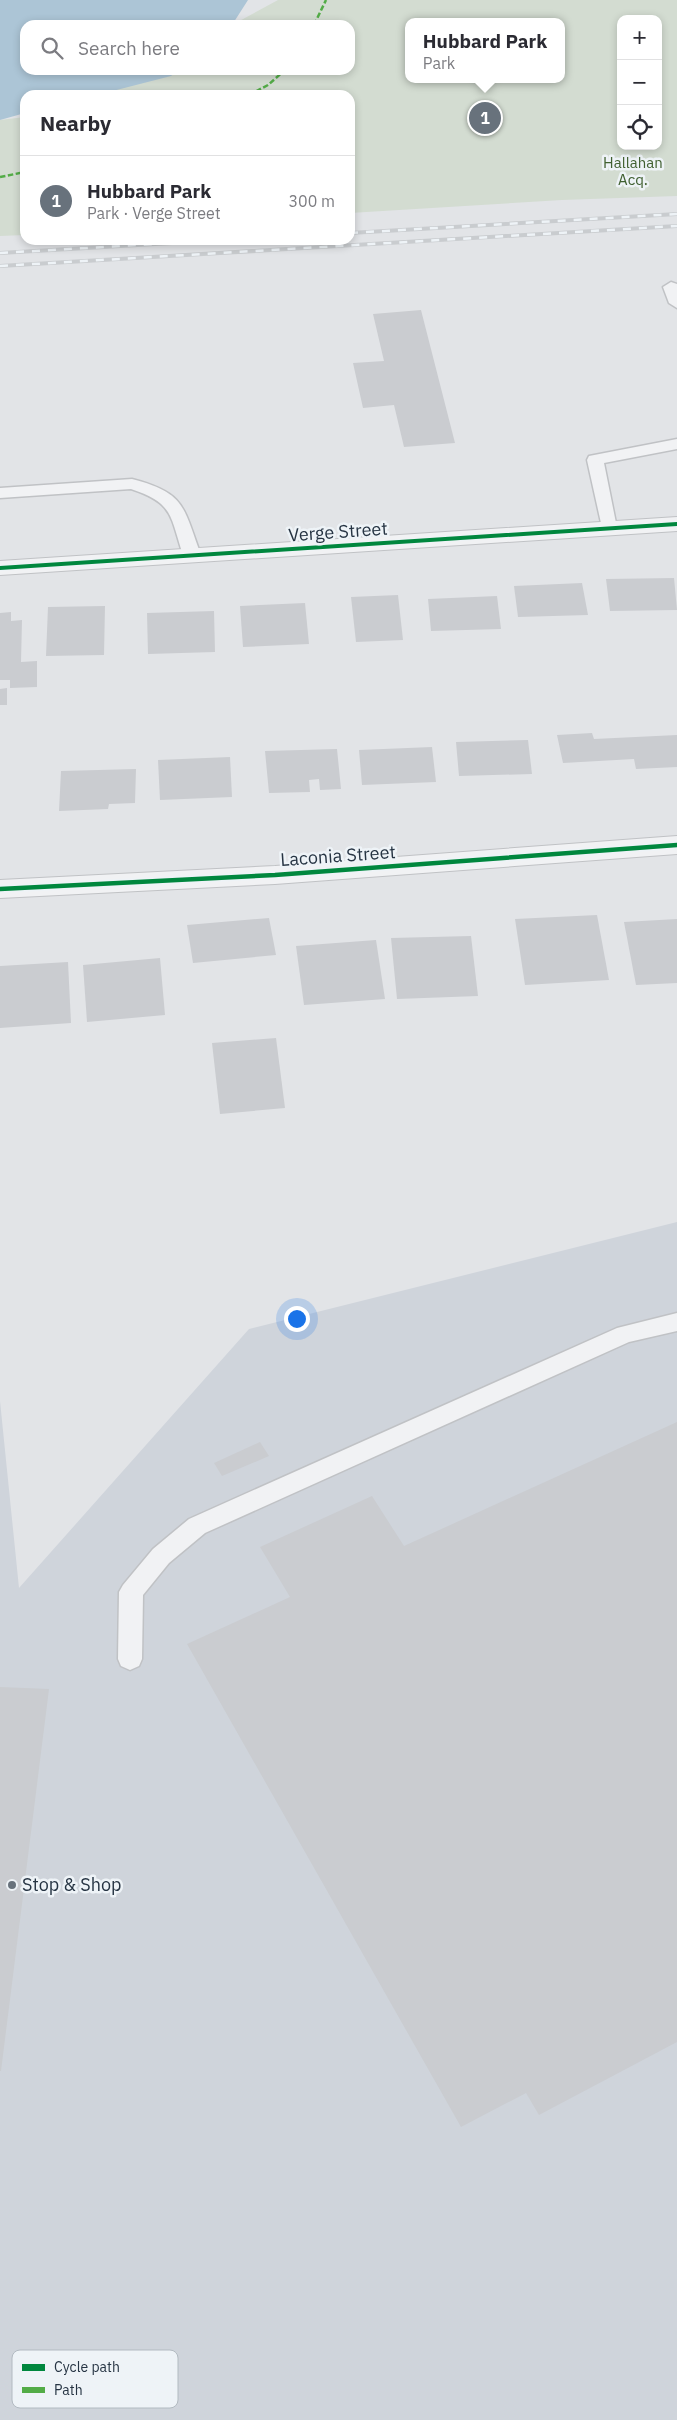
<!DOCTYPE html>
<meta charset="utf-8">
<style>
body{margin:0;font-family:"IBM Plex Sans",sans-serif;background:#f7f7f7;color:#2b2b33}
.controls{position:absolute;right:15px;top:15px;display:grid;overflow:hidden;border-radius:10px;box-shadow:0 2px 8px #0003}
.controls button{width:45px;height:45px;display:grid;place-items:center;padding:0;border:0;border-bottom:1px solid #e1e1e2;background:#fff;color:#2b2b33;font:25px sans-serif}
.you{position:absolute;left:296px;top:1318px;width:18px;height:18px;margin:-12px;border:4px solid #fff;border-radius:50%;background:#1a73e8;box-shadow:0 0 0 8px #1a73e833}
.badge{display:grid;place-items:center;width:32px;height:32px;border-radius:50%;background:#68727c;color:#fff;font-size:16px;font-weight:700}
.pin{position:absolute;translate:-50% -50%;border:2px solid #fff;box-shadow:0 1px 5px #0006}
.popup{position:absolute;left:405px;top:18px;width:160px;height:65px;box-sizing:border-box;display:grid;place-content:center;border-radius:10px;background:#fff;filter:drop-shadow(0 1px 4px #0005);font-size:16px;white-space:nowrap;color:#7c7c81}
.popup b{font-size:19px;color:#2b2b33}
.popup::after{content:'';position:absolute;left:50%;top:100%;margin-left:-10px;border:10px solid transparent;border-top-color:#fff}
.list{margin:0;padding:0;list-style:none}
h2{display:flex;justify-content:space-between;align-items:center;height:65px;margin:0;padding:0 20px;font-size:21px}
h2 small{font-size:16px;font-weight:400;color:#7c7c81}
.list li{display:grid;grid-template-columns:32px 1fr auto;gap:15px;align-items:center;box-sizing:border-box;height:90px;padding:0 20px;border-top:1px solid #e1e1e2}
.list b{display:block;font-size:19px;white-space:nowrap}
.list p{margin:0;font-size:16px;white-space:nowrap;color:#7c7c81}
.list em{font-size:16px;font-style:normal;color:#7c7c81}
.icon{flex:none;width:28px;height:28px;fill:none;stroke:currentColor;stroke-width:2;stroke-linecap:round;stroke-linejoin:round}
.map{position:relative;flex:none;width:677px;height:2420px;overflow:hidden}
.search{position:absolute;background:#fff;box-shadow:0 2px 8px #0003;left:20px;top:20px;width:335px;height:55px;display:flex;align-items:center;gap:12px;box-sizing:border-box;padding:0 18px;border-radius:15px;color:#7c7c81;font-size:19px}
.panel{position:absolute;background:#fff;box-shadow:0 2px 8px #0003;left:20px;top:90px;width:335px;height:155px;border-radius:15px}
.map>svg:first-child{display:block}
</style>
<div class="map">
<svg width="677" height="2420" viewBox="0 0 677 2420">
<rect width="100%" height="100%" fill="#e2e4e7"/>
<!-- built -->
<polygon fill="#cfd4db" points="677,1222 677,2420 0,2420 0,1401 19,1588 249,1329"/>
<!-- green -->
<g fill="#d3dcd1" fill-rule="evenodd">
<path d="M 278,0 L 677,0 L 677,196 L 562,200 L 350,213 L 350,95 L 105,95 L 150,70 L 350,70 L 350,25 L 232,25 ZM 621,19 L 658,19 L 658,146 L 621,146 ZM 409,22 L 561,22 L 561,79 L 409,79 Z"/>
<polygon points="25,117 25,235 0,236 0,120"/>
</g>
<!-- water -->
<polygon fill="#acc5d6" points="0,0 248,0 232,25 25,25 25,70 178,70 171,76 97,95 25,95 25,113 0,120"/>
<!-- building -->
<g fill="#caccd0">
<polygon points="421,310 455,443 404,447 394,405 363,408 353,363 384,361 373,314"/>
<polygon points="674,578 677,610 610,611 606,579"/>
<polygon points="582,583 588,615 518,617 514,586"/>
<polygon points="398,595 403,640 356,642 351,597"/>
<polygon points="497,596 501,629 431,631 428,599"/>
<polygon points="305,603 309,644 243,647 240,606"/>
<polygon points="105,606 104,655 46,656 48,607"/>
<polygon points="214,611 215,652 148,654 147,613"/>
<polygon points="11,612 11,621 22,620 21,662 37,661 37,687 10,688 10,680 0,680 0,613"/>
<polygon points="7,688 7,705 0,705 0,689"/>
<polygon points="592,733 594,739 677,735 677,767 636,769 634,759 563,763 557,735"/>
<polygon points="528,740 532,774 459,776 456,742"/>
<polygon points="432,747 436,782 362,785 359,750"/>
<polygon points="337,749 341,789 320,790 319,779 309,780 310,792 269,793 265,751"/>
<polygon points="230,757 232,797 160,800 158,760"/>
<polygon points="136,769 135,803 109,804 108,809 59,811 61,771"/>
<polygon points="597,915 609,980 525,985 515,919"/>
<polygon points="269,918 276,955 193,963 187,925"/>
<polygon points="677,919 677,983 636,985 624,922"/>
<polygon points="471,936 478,996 397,999 391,938"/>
<polygon points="376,940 385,999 304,1005 296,946"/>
<polygon points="160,958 165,1015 87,1022 83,965"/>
<polygon points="68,962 71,1023 0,1028 0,966"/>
<polygon points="276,1038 285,1108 220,1114 212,1043"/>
<polygon points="677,1422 677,2042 539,2115 526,2093 461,2127 187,1644 290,1597 260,1547 372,1496 404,1546"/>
<polygon points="260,1442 269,1456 222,1476 214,1463"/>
<polygon points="0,1687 49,1689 1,2071 0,2071"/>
</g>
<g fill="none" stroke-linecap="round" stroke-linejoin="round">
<defs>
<g id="lane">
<polygon points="671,282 677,284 677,308 669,303 663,287"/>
<polygon points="677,439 677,449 604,463 617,528 615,532 603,532 587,460 589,456"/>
<path d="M 132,479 C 186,493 183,507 201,555 L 198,559 L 186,559 L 183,555 C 170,516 174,503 131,489 L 0,498 L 0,488 Z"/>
<polygon points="677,1313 677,1331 629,1342 205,1533 169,1563 143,1595 142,1659 139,1666 130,1670 121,1666 118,1659 119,1592 123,1585 153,1549 189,1519 617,1328"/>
</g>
<g id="street">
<polygon points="677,517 677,531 0,575 0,561"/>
<polygon points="677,836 677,854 275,884 0,898 0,880 275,866"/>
</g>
</defs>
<!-- lane casing -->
<use href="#lane" stroke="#c0c2c5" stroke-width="3"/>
<!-- street casing -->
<use href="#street" stroke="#c0c2c5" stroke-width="2"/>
<!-- lane -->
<use href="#lane" fill="#f1f2f4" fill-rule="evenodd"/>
<!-- street -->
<use href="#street" fill="#f1f2f4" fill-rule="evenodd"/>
<defs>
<g id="rail">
<polyline points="350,233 677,214"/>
<polyline points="0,253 224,240"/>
<polyline points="0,266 677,226"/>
</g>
</defs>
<!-- rail casing -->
<use href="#rail" stroke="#c9cccf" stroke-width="4"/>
<!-- rail -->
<use href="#rail" stroke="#eef3f7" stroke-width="2.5" stroke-dasharray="8" stroke-linecap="butt"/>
<!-- quiet -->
<g stroke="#53ac47" stroke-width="2.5" stroke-dasharray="5.5 2.5" stroke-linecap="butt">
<polyline points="314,25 326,0"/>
<polyline points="249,95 268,85 285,70"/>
<polyline points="0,177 25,172"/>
</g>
<defs>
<polyline id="cycleway-far1" points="0,568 677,524"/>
<polyline id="cycleway" points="0,889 275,875 677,845"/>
</defs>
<!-- cycleway-far1 casing -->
<use href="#cycleway-far1" stroke="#eef3f7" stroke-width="6"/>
<!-- cycleway casing -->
<use href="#cycleway" stroke="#eef3f7" stroke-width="8"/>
<!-- cycleway-far1 -->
<use href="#cycleway-far1" stroke="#00873e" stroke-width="4"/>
<!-- cycleway -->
<use href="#cycleway" stroke="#00873e" stroke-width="4.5"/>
</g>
<!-- markers -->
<circle fill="#68727c" stroke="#eef3f7" stroke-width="2" cx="12" cy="1885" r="5"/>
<g text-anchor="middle" stroke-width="5" stroke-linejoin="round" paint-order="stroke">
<!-- far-park labels -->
<g font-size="15" fill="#406031" stroke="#eef3f7">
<text x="633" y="168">Hallahan<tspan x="633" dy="17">Acq.</tspan></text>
</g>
<!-- street labels -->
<g font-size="18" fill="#263443" stroke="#eef3f7">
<text transform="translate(338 532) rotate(-4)" y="6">Verge Street</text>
<text transform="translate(338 856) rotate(-4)" y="6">Laconia Street</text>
</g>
<!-- poi labels -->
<g font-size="18" fill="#263443" stroke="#eef3f7" text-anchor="start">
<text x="22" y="1891">Stop &amp; Shop</text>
</g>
</g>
<!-- legend -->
<rect x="12" y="2350" width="166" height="58" rx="8" fill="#eef3f7" stroke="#b2bac1" stroke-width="1"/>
<rect x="22" y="2364" width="23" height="7" fill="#00873e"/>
<rect x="22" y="2387" width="23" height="6" fill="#53ac47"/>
<g font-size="14" fill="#263443">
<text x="54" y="2372">Cycle path</text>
<text x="54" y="2395">Path</text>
</g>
</svg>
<div class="controls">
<button>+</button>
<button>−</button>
<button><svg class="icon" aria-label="locate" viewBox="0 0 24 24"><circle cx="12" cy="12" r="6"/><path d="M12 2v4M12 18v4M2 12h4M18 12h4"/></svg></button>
</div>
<div class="you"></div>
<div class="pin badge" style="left:485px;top:118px">1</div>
<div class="popup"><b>Hubbard Park</b>Park</div>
<div class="search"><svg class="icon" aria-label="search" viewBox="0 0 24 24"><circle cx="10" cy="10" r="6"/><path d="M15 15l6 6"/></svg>Search here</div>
<section class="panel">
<h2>Nearby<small></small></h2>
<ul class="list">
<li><span class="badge">1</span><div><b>Hubbard Park</b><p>Park · Verge Street</p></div><em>300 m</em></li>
</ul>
</section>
</div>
